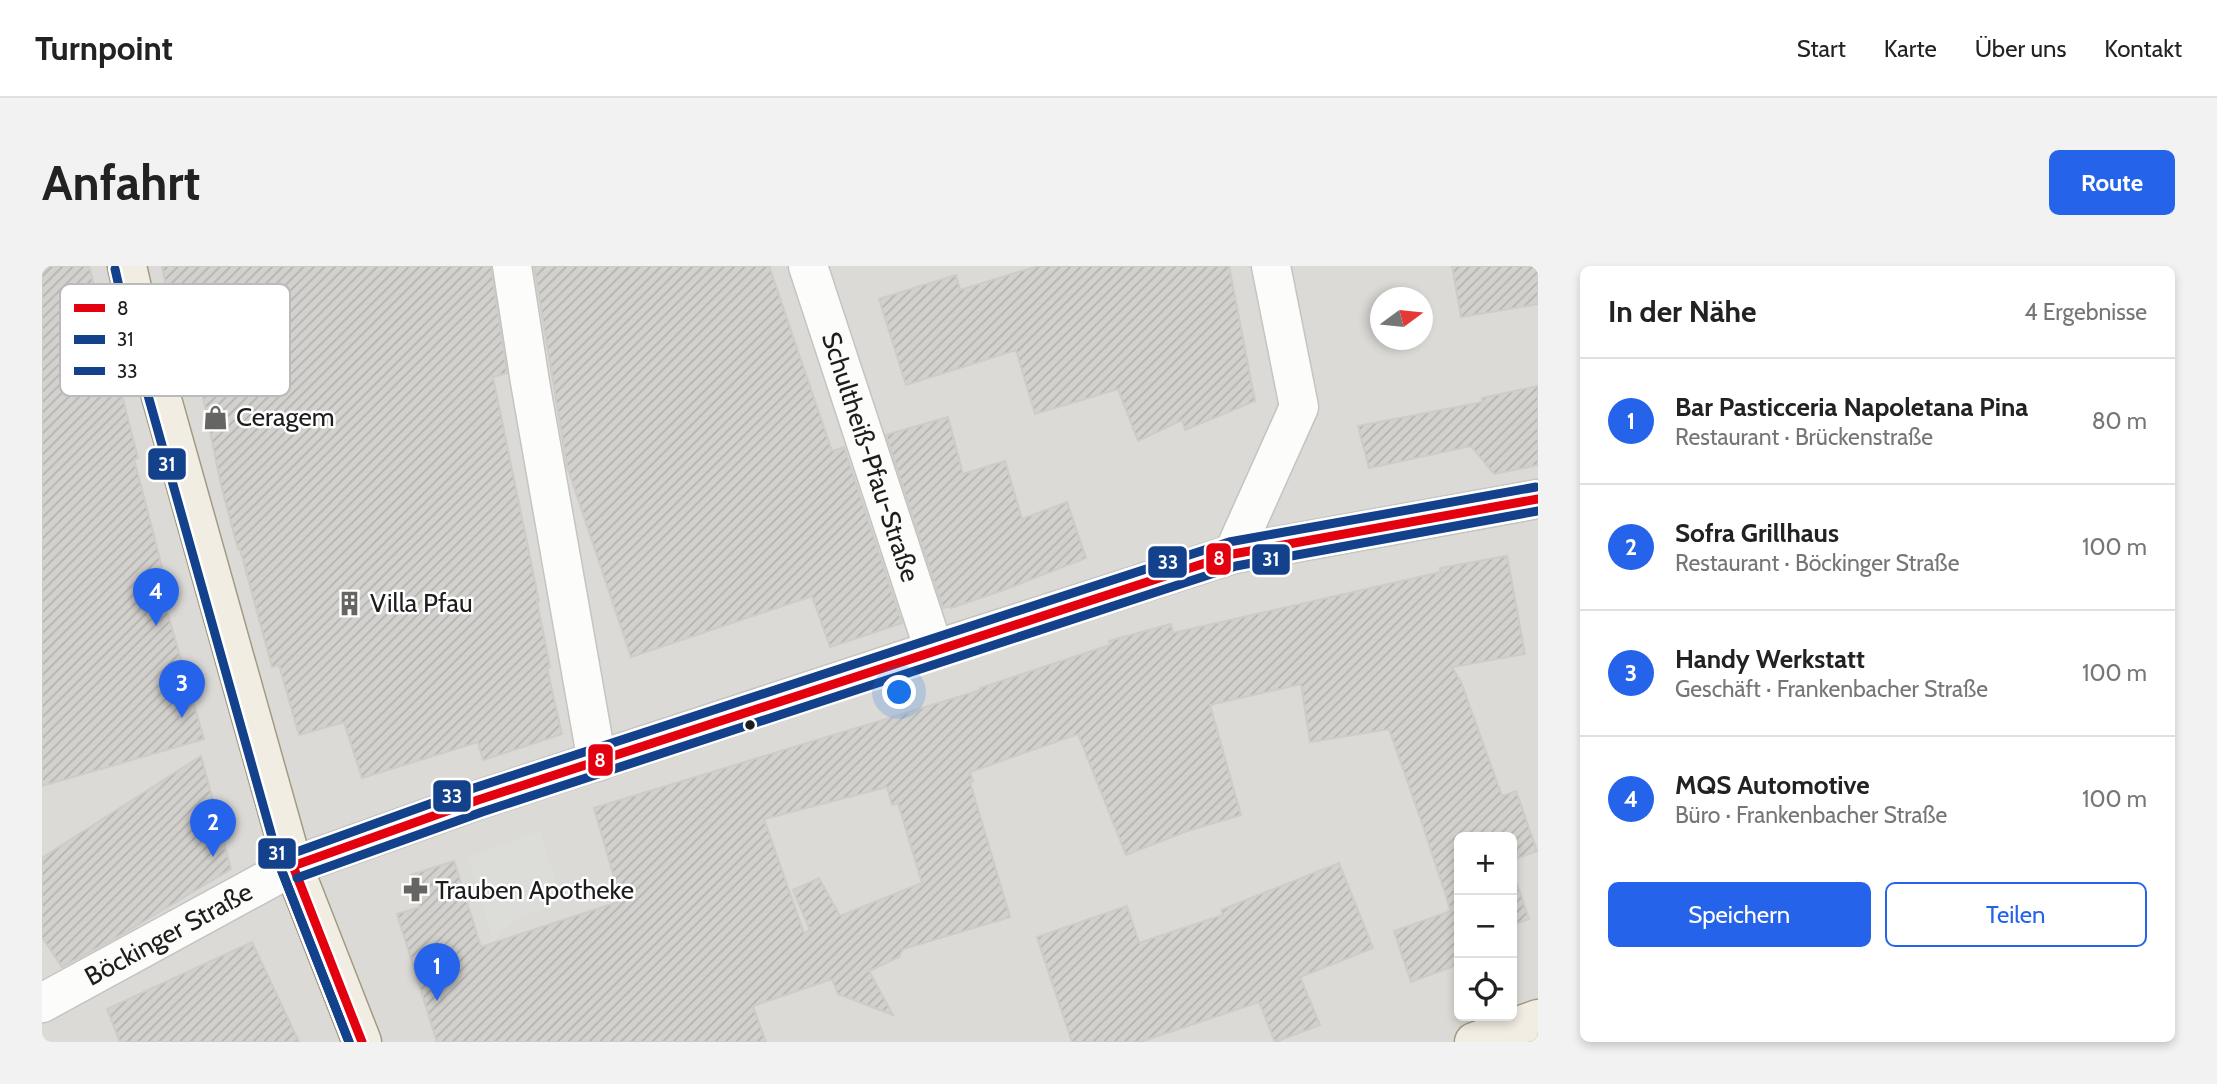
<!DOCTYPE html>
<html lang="de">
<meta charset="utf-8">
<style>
body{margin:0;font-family:Cabin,sans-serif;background:#f2f2f2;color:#222}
.controls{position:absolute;right:21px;bottom:21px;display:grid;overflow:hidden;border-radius:10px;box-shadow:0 4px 10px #0003}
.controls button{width:63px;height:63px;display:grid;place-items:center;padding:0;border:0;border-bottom:2px solid #e0e0e0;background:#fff;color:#222;font:35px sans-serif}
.compass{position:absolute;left:1328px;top:21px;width:63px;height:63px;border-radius:50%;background:#fff;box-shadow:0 4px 10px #0003;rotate:75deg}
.you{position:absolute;left:858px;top:427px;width:24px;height:24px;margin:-18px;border:5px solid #fff;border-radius:50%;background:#1a73e8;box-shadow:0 0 0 10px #1a73e833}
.badge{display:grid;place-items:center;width:46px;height:46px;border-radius:50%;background:#2563eb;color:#fff;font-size:23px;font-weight:700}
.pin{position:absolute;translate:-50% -58px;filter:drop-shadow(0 2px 4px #0008)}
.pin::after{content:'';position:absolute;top:37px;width:24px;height:21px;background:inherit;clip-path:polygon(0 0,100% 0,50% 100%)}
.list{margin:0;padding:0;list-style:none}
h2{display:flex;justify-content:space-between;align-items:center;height:91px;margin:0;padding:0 28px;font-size:30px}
h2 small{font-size:23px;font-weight:400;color:#767676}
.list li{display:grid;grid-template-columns:46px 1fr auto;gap:21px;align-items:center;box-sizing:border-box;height:126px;padding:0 28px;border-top:2px solid #e0e0e0}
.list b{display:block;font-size:26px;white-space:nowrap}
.list p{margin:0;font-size:23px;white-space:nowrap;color:#767676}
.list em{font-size:23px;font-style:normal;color:#767676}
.actions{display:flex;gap:14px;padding:21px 28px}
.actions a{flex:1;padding:16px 0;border:2px solid #2563eb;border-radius:10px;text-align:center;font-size:24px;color:#2563eb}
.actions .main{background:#2563eb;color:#fff}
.icon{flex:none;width:38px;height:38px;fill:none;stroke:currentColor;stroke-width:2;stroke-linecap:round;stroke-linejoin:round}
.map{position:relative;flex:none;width:1496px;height:776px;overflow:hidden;border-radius:10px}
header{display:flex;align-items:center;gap:42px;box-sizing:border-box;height:98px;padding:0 35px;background:#fff;border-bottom:2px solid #e0e0e0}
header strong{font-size:33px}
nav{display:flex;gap:38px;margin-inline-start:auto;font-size:24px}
.intro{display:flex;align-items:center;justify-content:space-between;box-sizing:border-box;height:168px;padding:0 42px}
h1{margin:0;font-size:49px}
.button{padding:18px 32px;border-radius:10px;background:#2563eb;color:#fff;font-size:24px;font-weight:700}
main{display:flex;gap:42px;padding:0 42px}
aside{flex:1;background:#fff;border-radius:10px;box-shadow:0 4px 10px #0003}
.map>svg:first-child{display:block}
</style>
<header>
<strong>Turnpoint</strong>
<nav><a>Start</a><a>Karte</a><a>Über uns</a><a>Kontakt</a></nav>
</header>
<div class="intro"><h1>Anfahrt</h1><a class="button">Route</a></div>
<main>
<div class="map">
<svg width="1496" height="776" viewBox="0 0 1496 776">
<defs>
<pattern id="building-hatch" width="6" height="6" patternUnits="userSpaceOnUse" patternTransform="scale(1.75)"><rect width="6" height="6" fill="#d3d1cd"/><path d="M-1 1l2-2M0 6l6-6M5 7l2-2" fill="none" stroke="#b5b3b0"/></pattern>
</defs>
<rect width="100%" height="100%" fill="#ecebe6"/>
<!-- residential -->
<path fill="#dbdad7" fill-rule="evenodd" d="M 0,0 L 1496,0 L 1496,776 L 0,776 ZM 1338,32 L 1380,32 L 1380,74 L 1338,74 ZM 1417,571 L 1470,571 L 1470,750 L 1417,750 Z"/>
<!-- parking -->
<polygon fill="#dcdcd9" points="498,565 520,634 472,655 451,675 426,591"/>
<!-- building -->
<g fill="url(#building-hatch)" stroke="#cfccc7" stroke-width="2" fill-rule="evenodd">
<polygon points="0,0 47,0 96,192 92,193 120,301 113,303 162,473 0,520"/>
<polygon points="120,0 449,0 465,107 451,111 497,335 495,335 508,401 505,402 520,468 441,494 436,476 320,512 302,456 257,469 237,399 230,401 198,283 196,283 179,219 154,97 151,98 148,86 137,89"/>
<polygon points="492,0 727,0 790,185 802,181 860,357 788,381 770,330 589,391 525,200"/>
<polygon points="996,0 1187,0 1213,135 1143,164 1140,154 1096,175 1076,123 993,148 974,84 864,119 837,33 914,9 918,24"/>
<polygon points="1410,0 1496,0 1496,38 1419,51"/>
<polygon points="1496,120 1496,199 1452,208 1429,180 1327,202 1316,160 1441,136 1440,132"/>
<polygon points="906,151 921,208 963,195 980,253 1025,236 1044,292 967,322 909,342 908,340 901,342 844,169"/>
<path d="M 1465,290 L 1483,388 L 1410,401 L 1419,416 L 1460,530 L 1474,525 L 1495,585 L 1470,594 L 1470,571 L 1417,571 L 1417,698 L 1369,716 L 1352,665 L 1409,645 L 1380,557 L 1347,463 L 1268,476 L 1259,418 L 1168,439 L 1199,549 L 1145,565 L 1084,589 L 1036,468 L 928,506 L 931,515 L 928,516 L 968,651 L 861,683 L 857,691 L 827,705 L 851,749 L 796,728 L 790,713 L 711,740 L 724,776 L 395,776 L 355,648 L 378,641 L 369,609 L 412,595 L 439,681 L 579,635 L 552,542 L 939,424 L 938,422 L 1068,379 L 1067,375 L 1129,358 L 1131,367 L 1399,306 L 1398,302 ZM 845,521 L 850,539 L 856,537 L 880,617 L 798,650 L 777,612 L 751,624 L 768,664 L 762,667 L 722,553 Z"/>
<polygon points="159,490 189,603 79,669 20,701 0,671 0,592"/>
<polygon points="1297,597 1331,682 1258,711 1278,759 1233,776 1217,736 1098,776 1030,776 995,671 1085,640 1097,677 1181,649 1179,644"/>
<polygon points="1470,603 1487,653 1470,659"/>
<polygon points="210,676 257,776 78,776 65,743"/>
</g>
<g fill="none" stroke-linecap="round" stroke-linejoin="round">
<defs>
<g id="minor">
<polyline points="470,0 488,116 555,496"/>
<path id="s1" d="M 766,0 L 892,384"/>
<polyline points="1191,288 1257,141 1229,0"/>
<path id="s2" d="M 0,737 L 251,600 L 436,534 L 892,384 L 1191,288 L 1496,233"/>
</g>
<g id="major">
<polyline points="85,0 96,48 251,600 320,776"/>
<polyline points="1432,776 1496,753"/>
</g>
</defs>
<!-- minor casing -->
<use href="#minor" stroke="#c4c4c2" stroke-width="41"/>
<!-- major casing -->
<use href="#major" stroke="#a29b82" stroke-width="41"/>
<!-- minor -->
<use href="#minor" stroke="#fcfcfb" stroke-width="38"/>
<!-- major -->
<use href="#major" stroke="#f1ede3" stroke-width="38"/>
<defs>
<g id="bus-1">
<polyline points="251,600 436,534 1191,288 1496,233"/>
<polyline points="251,600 320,776"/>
</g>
<g id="bus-2">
<polyline points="73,3 84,51 239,603 307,776"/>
<polyline points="255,612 440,546 1194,300 1496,245"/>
</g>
<polyline id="bus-3" points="307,776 239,603 240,595 246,589 432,522 1187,276 1494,221"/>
</defs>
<!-- bus-1 casing -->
<use href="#bus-1" stroke="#fff" stroke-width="14"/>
<!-- bus-2 casing -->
<use href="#bus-2" stroke="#fff" stroke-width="14"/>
<!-- bus-3 casing -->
<use href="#bus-3" stroke="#fff" stroke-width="14"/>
<!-- bus-1 -->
<use href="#bus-1" stroke="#e3000f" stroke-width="9"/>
<!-- bus-2 -->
<use href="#bus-2" stroke="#14418b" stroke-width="9"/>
<!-- bus-3 -->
<use href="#bus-3" stroke="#14418b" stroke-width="9"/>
</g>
<!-- icons -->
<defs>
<symbol id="shop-bare" viewBox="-9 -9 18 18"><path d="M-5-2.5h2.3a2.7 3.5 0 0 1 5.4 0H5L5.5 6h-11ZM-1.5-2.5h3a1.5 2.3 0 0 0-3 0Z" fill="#656563" stroke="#fff" stroke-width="2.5" paint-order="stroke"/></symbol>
<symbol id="building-bare" viewBox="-9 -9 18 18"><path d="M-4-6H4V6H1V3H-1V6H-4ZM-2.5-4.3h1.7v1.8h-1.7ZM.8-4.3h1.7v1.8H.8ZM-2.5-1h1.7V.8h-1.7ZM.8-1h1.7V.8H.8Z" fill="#656563" stroke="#fff" stroke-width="2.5" paint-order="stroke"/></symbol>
<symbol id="pharmacy-bare" viewBox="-9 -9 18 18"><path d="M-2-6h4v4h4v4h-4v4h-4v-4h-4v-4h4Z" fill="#656563" stroke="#fff" stroke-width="2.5" paint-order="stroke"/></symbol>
</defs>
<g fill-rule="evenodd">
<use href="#shop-bare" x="156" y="134" width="35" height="35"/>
<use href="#building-bare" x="290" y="320" width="35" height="35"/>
<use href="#pharmacy-bare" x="356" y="606" width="35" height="35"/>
</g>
<!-- markers -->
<circle fill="#1d1d1d" stroke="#fff" stroke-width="2.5" cx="708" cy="459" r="6"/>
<g text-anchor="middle" stroke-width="5" stroke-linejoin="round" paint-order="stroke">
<!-- poi labels -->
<g font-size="26" fill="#1d1d1d" stroke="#fff" text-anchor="start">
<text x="194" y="160">Ceragem</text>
<text x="328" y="346">Villa Pfau</text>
<text x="393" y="633">Trauben Apotheke</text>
</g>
<!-- street labels -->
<g font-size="26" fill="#1d1d1d" stroke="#fff">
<text dy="9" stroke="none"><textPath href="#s1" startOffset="201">Schultheiß-Pfau-Straße</textPath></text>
<text dy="9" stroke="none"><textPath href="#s2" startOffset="144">Böckinger Straße</textPath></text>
</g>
</g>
<!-- legend -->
<rect x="18" y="18" width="230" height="112" rx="10" fill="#fff" stroke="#bbb" stroke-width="2"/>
<rect x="32" y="38" width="31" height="8" fill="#e3000f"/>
<rect x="32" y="69" width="31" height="9" fill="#14418b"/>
<rect x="32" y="101" width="31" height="8" fill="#14418b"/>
<g font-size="19" fill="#1d1d1d">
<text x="75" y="49">8</text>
<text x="75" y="80">31</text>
<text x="75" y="112">33</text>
</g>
<g stroke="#fff" stroke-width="2.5">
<rect x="105" y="181" width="40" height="34" rx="7" fill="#14418b"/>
<rect x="1163" y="276" width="27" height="34" rx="7" fill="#e3000f"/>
<rect x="1209" y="277" width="40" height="33" rx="7" fill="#14418b"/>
<rect x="1105" y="279" width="41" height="34" rx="7" fill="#14418b"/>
<rect x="545" y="477" width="27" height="34" rx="7" fill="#e3000f"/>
<rect x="390" y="513" width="40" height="34" rx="7" fill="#14418b"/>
<rect x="215" y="571" width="40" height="33" rx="7" fill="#14418b"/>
</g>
<g font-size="19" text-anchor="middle" font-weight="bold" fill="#fff">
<text x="125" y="205">31</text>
<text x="1177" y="299">8</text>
<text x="1229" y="300">31</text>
<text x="1126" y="303">33</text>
<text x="558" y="501">8</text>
<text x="410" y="537">33</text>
<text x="235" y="594">31</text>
</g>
</svg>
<div class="controls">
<button>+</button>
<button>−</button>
<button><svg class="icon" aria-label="locate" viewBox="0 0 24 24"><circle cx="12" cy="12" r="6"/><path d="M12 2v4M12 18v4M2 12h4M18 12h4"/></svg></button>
</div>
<svg class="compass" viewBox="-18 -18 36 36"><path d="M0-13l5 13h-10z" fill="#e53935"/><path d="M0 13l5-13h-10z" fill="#767676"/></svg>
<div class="you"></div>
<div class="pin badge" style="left:395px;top:735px">1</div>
<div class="pin badge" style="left:171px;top:591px">2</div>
<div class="pin badge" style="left:140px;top:452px">3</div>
<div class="pin badge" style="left:114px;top:360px">4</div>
</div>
<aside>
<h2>In der Nähe<small>4 Ergebnisse</small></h2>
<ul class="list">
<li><span class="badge">1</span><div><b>Bar Pasticceria Napoletana Pina</b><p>Restaurant · Brückenstraße</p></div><em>80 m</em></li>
<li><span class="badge">2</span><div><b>Sofra Grillhaus</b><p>Restaurant · Böckinger Straße</p></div><em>100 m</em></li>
<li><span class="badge">3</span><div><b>Handy Werkstatt</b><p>Geschäft · Frankenbacher Straße</p></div><em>100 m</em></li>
<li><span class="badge">4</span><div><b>MQS Automotive</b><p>Büro · Frankenbacher Straße</p></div><em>100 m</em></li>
</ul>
<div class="actions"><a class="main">Speichern</a><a>Teilen</a></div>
</aside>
</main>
